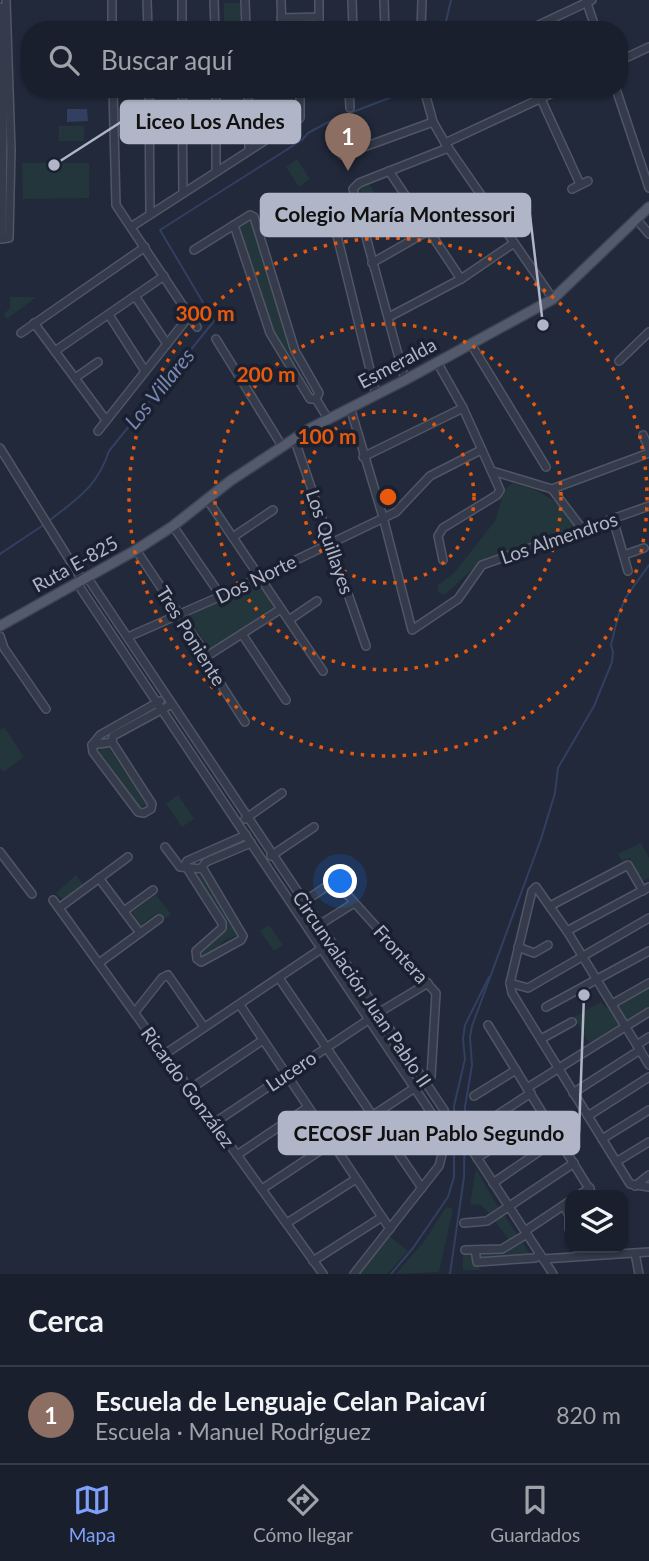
<!DOCTYPE html>
<html lang="es">
<meta charset="utf-8">
<style>
body{margin:0;font-family:Lato,sans-serif;background:#222734;color:#f1f3f6}
.controls{position:absolute;right:21px;bottom:21px;display:grid;overflow:hidden;border-radius:14px;box-shadow:0 2px 5px #0004}
.controls button{width:63px;height:63px;display:grid;place-items:center;padding:0;border:0;border-bottom:2px solid #373d48;background:#191f2c;color:#f1f3f6;font:35px sans-serif}
.you{position:absolute;left:341px;top:882px;width:24px;height:24px;margin:-18px;border:5px solid #fff;border-radius:50%;background:#1a73e8;box-shadow:0 0 0 10px #1a73e833}
.badge{display:grid;place-items:center;width:46px;height:46px;border-radius:50%;background:#80a0fc;color:#fff;font-size:23px;font-weight:700}
.pin{position:absolute;translate:-50% -58px;filter:drop-shadow(0 2px 4px #0008)}
.pin::after{content:'';position:absolute;top:37px;width:24px;height:21px;background:inherit;clip-path:polygon(0 0,100% 0,50% 100%)}
.list{margin:0;padding:0;list-style:none}
h2{display:flex;justify-content:space-between;align-items:center;height:91px;margin:0;padding:0 28px;font-size:30px}
h2 small{font-size:23px;font-weight:400;color:#9fa2a9}
.list li{display:grid;grid-template-columns:46px 1fr auto;gap:21px;align-items:center;box-sizing:border-box;height:98px;padding:0 28px;border-top:2px solid #373d48}
.list b{display:block;font-size:26px;white-space:nowrap}
.list p{margin:0;font-size:23px;white-space:nowrap;color:#9fa2a9}
.list em{font-size:23px;font-style:normal;color:#9fa2a9}
.icon{flex:none;width:38px;height:38px;fill:none;stroke:currentColor;stroke-width:2;stroke-linecap:round;stroke-linejoin:round}
.map{position:relative;flex:none;width:649px;height:1274px;overflow:hidden}
.search{position:absolute;background:#191f2c;box-shadow:0 2px 5px #0004;left:21px;right:21px;top:21px;height:77px;display:flex;align-items:center;gap:18px;box-sizing:border-box;padding:0 24px;border-radius:28px;color:#9fa2a9;font-size:26px}
.sheet{height:189px;background:#191f2c}
nav{display:flex;justify-content:space-around;align-items:center;box-sizing:border-box;height:98px;border-top:2px solid #373d48;background:#191f2c;font-size:19px;color:#9fa2a9}
nav a{display:grid;justify-items:center;gap:4px}
nav .on{color:#80a0fc}
.map>svg:first-child{display:block}
</style>
<div class="map">
<svg width="649" height="1274" viewBox="0 0 649 1274">
<rect width="100%" height="100%" fill="#21293b"/>
<!-- green -->
<g fill="#23363c">
<polygon points="224,3 240,3 241,30 224,30"/>
<rect x="59" y="126" width="25" height="15"/>
<polygon points="297,159 310,179 299,187 286,167"/>
<polygon points="22,163 89,163 89,198 23,199"/>
<polygon points="369,184 397,232 376,241 360,188"/>
<polygon points="249,218 252,218 296,362 291,366 271,331 237,226"/>
<polygon points="10,297 36,297 7,319 4,314 10,308"/>
<path d="M 512,483 L 533,489 L 555,501 L 576,528 L 486,558 C 470,569 459,584 444,595 L 438,592 L 438,585 L 454,573 L 495,521 L 505,489 Z"/>
<polygon points="261,582 279,609 211,652 187,615"/>
<polygon points="4,727 24,757 3,772 0,768 0,730"/>
<polygon points="106,744 147,805 140,807 99,751"/>
<polygon points="178,795 194,819 182,827 166,804"/>
<polygon points="641,843 649,858 649,878 642,881 630,858 622,861 618,854"/>
<polygon points="76,875 84,886 64,901 56,893"/>
<polygon points="201,875 238,935 223,941 219,947 202,958 199,957 199,953 224,929 225,923 197,876"/>
<polygon points="156,895 171,914 163,920 157,913 141,925 132,912"/>
<polygon points="269,925 283,945 274,951 260,931"/>
<polygon points="649,985 649,1007 589,1043 574,1017 601,1002 606,1008"/>
<polygon points="476,1169 498,1207 489,1213 481,1205 470,1204"/>
<polygon points="446,1207 453,1209 439,1272 396,1274 426,1239"/>
<polygon points="504,1215 518,1236 510,1241 495,1221"/>
<polygon points="389,1236 408,1251 387,1274 358,1274"/>
<polygon points="523,1243 531,1256 479,1260 479,1253 505,1252"/>
<polygon points="463,1253 473,1253 473,1262 481,1270 463,1270"/>
</g>
<!-- water -->
<polygon fill="#323f61" points="67,109 87,109 88,121 67,122"/>
<g fill="none" stroke-linecap="round" stroke-linejoin="round">
<!-- stream -->
<g stroke="#323f61" stroke-width="2">
<polyline points="444,30 451,0"/>
<path d="M 50,520 C 78,498 97,487 109,451 L 214,321 L 160,230 L 302,140 L 308,133 L 334,119 L 392,97 L 416,91"/>
<polyline points="0,554 45,524"/>
<polyline points="391,1274 413,1248 448,1197 454,1177 454,1106 465,1059 463,1039 465,1025 489,977"/>
<polyline points="450,1274 464,1177 465,1107 472,1065 470,1037 472,1026 541,839 555,793 558,768 594,706 612,662 613,652 611,645 618,616 626,597 649,565"/>
</g>
<defs>
<g id="minor">
<polyline points="112,0 112,30"/>
<polyline points="147,0 148,30"/>
<polyline points="182,0 182,30"/>
<polyline points="214,0 215,30"/>
<polyline points="245,0 246,30"/>
<polyline points="281,0 282,30"/>
<polyline points="319,0 319,30"/>
<polyline points="352,0 353,30"/>
<polyline points="384,0 385,30"/>
<polyline points="586,0 596,30"/>
<polyline points="0,7 3,116 2,239"/>
<polyline points="281,18 319,17"/>
<polyline points="421,30 422,0"/>
<polyline points="528,30 592,0"/>
<polyline points="619,61 649,47"/>
<polyline points="113,89 116,205 197,327"/>
<polyline points="149,89 150,214"/>
<polyline points="182,89 183,192"/>
<polyline points="216,89 216,171"/>
<polyline points="248,89 249,149"/>
<polyline points="349,89 350,108"/>
<polyline points="383,89 383,91"/>
<polyline points="424,89 433,122 445,143 553,299"/>
<polyline points="616,89 649,188"/>
<polyline points="248,92 341,89"/>
<polyline points="541,99 580,184"/>
<polyline points="445,143 561,89"/>
<polyline points="342,155 433,122"/>
<polyline points="389,171 461,279"/>
<polyline points="572,189 588,181"/>
<polyline points="329,203 376,394"/>
<polyline points="637,220 649,234"/>
<polyline points="234,225 270,333 310,399 316,399"/>
<polyline points="131,227 300,118 300,89"/>
<polyline points="0,239 9,238 11,150 6,0"/>
<polyline points="194,250 250,215 254,217 295,351 319,393 316,399 328,419"/>
<polyline points="372,263 428,231"/>
<polyline points="135,296 167,344"/>
<polyline points="109,315 145,371"/>
<polyline points="389,317 461,279 514,243"/>
<polyline points="34,323 106,420"/>
<polyline points="21,333 145,247"/>
<polyline points="216,339 282,446"/>
<polyline points="471,344 546,467"/>
<polyline points="55,351 164,276"/>
<polyline points="619,361 649,332"/>
<polyline points="437,362 463,408 500,490 497,495 443,528 438,536 443,560"/>
<polyline points="75,378 98,362"/>
<polyline points="405,380 353,189 359,183 448,148"/>
<polyline points="350,407 383,517 412,630 458,599 482,565 649,506"/>
<polyline points="98,431 190,315"/>
<polyline points="643,435 649,449"/>
<polyline points="294,438 366,646"/>
<polyline points="0,448 82,580"/>
<polyline points="363,457 463,408"/>
<polyline points="492,471 552,489 583,530"/>
<polyline points="552,489 649,453"/>
<polyline points="207,499 323,671"/>
<polyline points="613,519 628,571"/>
<polyline points="173,526 221,596"/>
<polyline points="233,537 273,510"/>
<polyline points="136,550 201,647 204,658 245,722"/>
<polyline points="624,555 644,548"/>
<polyline points="87,577 444,1110 445,1143 439,1166 354,1274"/>
<polyline points="77,583 444,1132"/>
<polyline points="289,620 317,601"/>
<polyline points="242,634 286,700"/>
<polyline points="0,636 4,648 46,709"/>
<polyline points="128,637 221,596 396,512 430,476 481,450"/>
<polyline points="204,658 281,609"/>
<polyline points="160,701 100,735 92,745 93,752 138,812 144,813 151,809 152,804 112,742 113,736 172,704"/>
<polyline points="92,745 112,742"/>
<polyline points="245,819 282,793"/>
<polyline points="246,835 187,861 185,865 222,923 222,928 196,951 197,959 201,962 241,940 243,936 202,867 206,862 251,843"/>
<polyline points="165,847 180,867 203,869"/>
<polyline points="0,852 32,894"/>
<polyline points="271,856 314,827"/>
<polyline points="99,878 140,933"/>
<polyline points="53,900 323,1274"/>
<polyline points="550,906 628,865 643,891"/>
<polyline points="59,908 128,857"/>
<polyline points="124,911 153,890"/>
<polyline points="316,927 354,903"/>
<polyline points="567,931 649,887"/>
<polyline points="518,947 534,953 548,945"/>
<polyline points="99,963 159,919"/>
<polyline points="279,978 422,1188"/>
<polyline points="510,983 528,988 649,918"/>
<polyline points="612,1004 649,983"/>
<polyline points="240,1005 390,1229"/>
<polyline points="546,1007 649,951"/>
<polyline points="135,1012 162,978 168,975 204,1027"/>
<polyline points="378,1013 428,983"/>
<polyline points="488,1025 593,1195"/>
<polyline points="541,1039 572,1022"/>
<polyline points="637,1045 649,1037"/>
<polyline points="165,1054 321,949"/>
<polyline points="649,1065 567,931 536,887 532,891 510,983 512,993 630,1184 649,1187"/>
<polyline points="527,1088 649,1012"/>
<polyline points="190,1089 263,1040"/>
<polyline points="573,1093 640,1050"/>
<polyline points="474,1096 516,1070"/>
<polyline points="588,1116 649,1077"/>
<polyline points="214,1123 368,1020"/>
<polyline points="485,1123 531,1093"/>
<polyline points="602,1139 649,1110"/>
<polyline points="472,1150 553,1274"/>
<polyline points="237,1155 307,1108"/>
<polyline points="477,1158 544,1115"/>
<polyline points="616,1162 649,1142"/>
<polyline points="493,1183 559,1138"/>
<polyline points="635,1186 649,1175"/>
<polyline points="262,1189 431,1077 436,993 335,881 303,902"/>
<polyline points="579,1195 590,1188"/>
<polyline points="564,1206 569,1215 569,1229"/>
<polyline points="287,1223 356,1179"/>
<polyline points="464,1223 487,1221 574,1163"/>
<polyline points="525,1231 570,1201"/>
<polyline points="465,1250 502,1249 527,1234"/>
<polyline points="475,1250 477,1262 535,1258 540,1254"/>
<polyline points="635,1253 639,1274"/>
<polyline points="543,1259 649,1252"/>
<polyline points="313,1261 382,1217"/>
</g>
<polyline id="major" points="0,626 136,550 173,526 230,481 309,429 405,380 553,299 649,207"/>
</defs>
<!-- minor casing -->
<use href="#minor" stroke="#505666" stroke-width="10"/>
<!-- major casing -->
<use href="#major" stroke="#3e4454" stroke-width="12"/>
<!-- minor -->
<use href="#minor" stroke="#353b4b" stroke-width="7"/>
<!-- major -->
<use href="#major" stroke="#535a6c" stroke-width="9"/>
</g>
<!-- distance rings -->
<g fill="none" stroke="#e8590c" stroke-width="3.5" stroke-dasharray="3.5 7">
<circle cx="388" cy="497" r="86"/>
<circle cx="388" cy="497" r="173"/>
<circle cx="388" cy="497" r="259"/>
</g>
<g text-anchor="middle" stroke-width="7" stroke-linejoin="round" paint-order="stroke">
<!-- street labels -->
<g font-size="19" fill="#b0b6c7" stroke="#1a2030">
<text transform="translate(397 363) rotate(-28)" y="7">Esmeralda</text>
<text transform="translate(559 538) rotate(-19)" y="7">Los Almendros</text>
<text transform="translate(330 542) rotate(71)" y="7">Los Quillayes</text>
<text transform="translate(75 564) rotate(-29)" y="7">Ruta E-825</text>
<text transform="translate(256 579) rotate(-26)" y="7">Dos Norte</text>
<text transform="translate(191 636) rotate(58)" y="7">Tres Poniente</text>
<text transform="translate(401 954) rotate(48)" y="7">Frontera</text>
<text transform="translate(362 989) rotate(56)" y="7">Circunvalación Juan Pablo II</text>
<text transform="translate(291 1071) rotate(-34)" y="7">Lucero</text>
<text transform="translate(188 1087) rotate(54)" y="7">Ricardo González</text>
</g>
<!-- water labels -->
<g font-size="21" font-style="italic" fill="#7687b1" stroke="#1a2030">
<text transform="translate(160 389) rotate(-51)" y="7">Los Villares</text>
</g>
</g>
<circle cx="388" cy="497" r="10" fill="#e8590c" stroke="#1a2030" stroke-width="3.5"/>
<g font-size="21" text-anchor="middle" font-weight="bold" fill="#e8590c" stroke="#1a2030" stroke-width="7" stroke-linejoin="round" paint-order="stroke">
<text x="205" y="321">300 m</text>
<text x="266" y="382">200 m</text>
<text x="327" y="444">100 m</text>
</g>
<!-- callouts -->
<path fill="none" stroke="#b0b6c7" stroke-width="2.5" d="M54 165L121 122M543 325L530 215M584 995L579 1133"/>
<g fill="#b0b6c7" stroke="#1a2030" stroke-width="2.5">
<circle cx="54" cy="165" r="7"/>
<circle cx="543" cy="325" r="7"/>
<circle cx="584" cy="995" r="7"/>
</g>
<g fill="#b0b6c7" stroke="#b0b6c7" stroke-width="2.5">
<rect x="121" y="101" width="179" height="42" rx="7"/>
<rect x="261" y="194" width="269" height="42" rx="7"/>
<rect x="279" y="1112" width="300" height="42" rx="7"/>
</g>
<g font-size="21" text-anchor="middle" font-weight="bold" fill="#111">
<text x="210" y="129">Liceo Los Andes</text>
<text x="395" y="222">Colegio María Montessori</text>
<text x="429" y="1141">CECOSF Juan Pablo Segundo</text>
</g>
</svg>
<div class="controls">
<button><svg class="icon" aria-label="layers" viewBox="0 0 24 24"><path d="M12 4l9 5-9 5-9-5zM3 14l9 5 9-5"/></svg></button>
</div>
<div class="you"></div>
<div class="pin badge" style="left:348px;top:171px;background:#8d6e63">1</div>
<div class="search"><svg class="icon" aria-label="search" viewBox="0 0 24 24"><circle cx="10" cy="10" r="6"/><path d="M15 15l6 6"/></svg>Buscar aquí</div>
</div>
<section class="sheet">
<h2>Cerca<small></small></h2>
<ul class="list">
<li><span class="badge" style="background:#8d6e63">1</span><div><b>Escuela de Lenguaje Celan Paicaví</b><p>Escuela · Manuel Rodríguez</p></div><em>820 m</em></li>
</ul>
</section>
<nav>
<a class="on"><svg class="icon" aria-label="map" viewBox="0 0 24 24"><path d="M3 6l6-2 6 2 6-2v14l-6 2-6-2-6 2zM9 4v14M15 6v14"/></svg>Mapa</a>
<a><svg class="icon" aria-label="directions" viewBox="0 0 24 24"><path d="M12 3l9 9-9 9-9-9zM9 14v-3h6M13 9l2 2-2 2"/></svg>Cómo llegar</a>
<a><svg class="icon" aria-label="saved" viewBox="0 0 24 24"><path d="M7 4h10v16l-5-4-5 4z"/></svg>Guardados</a>
</nav>
